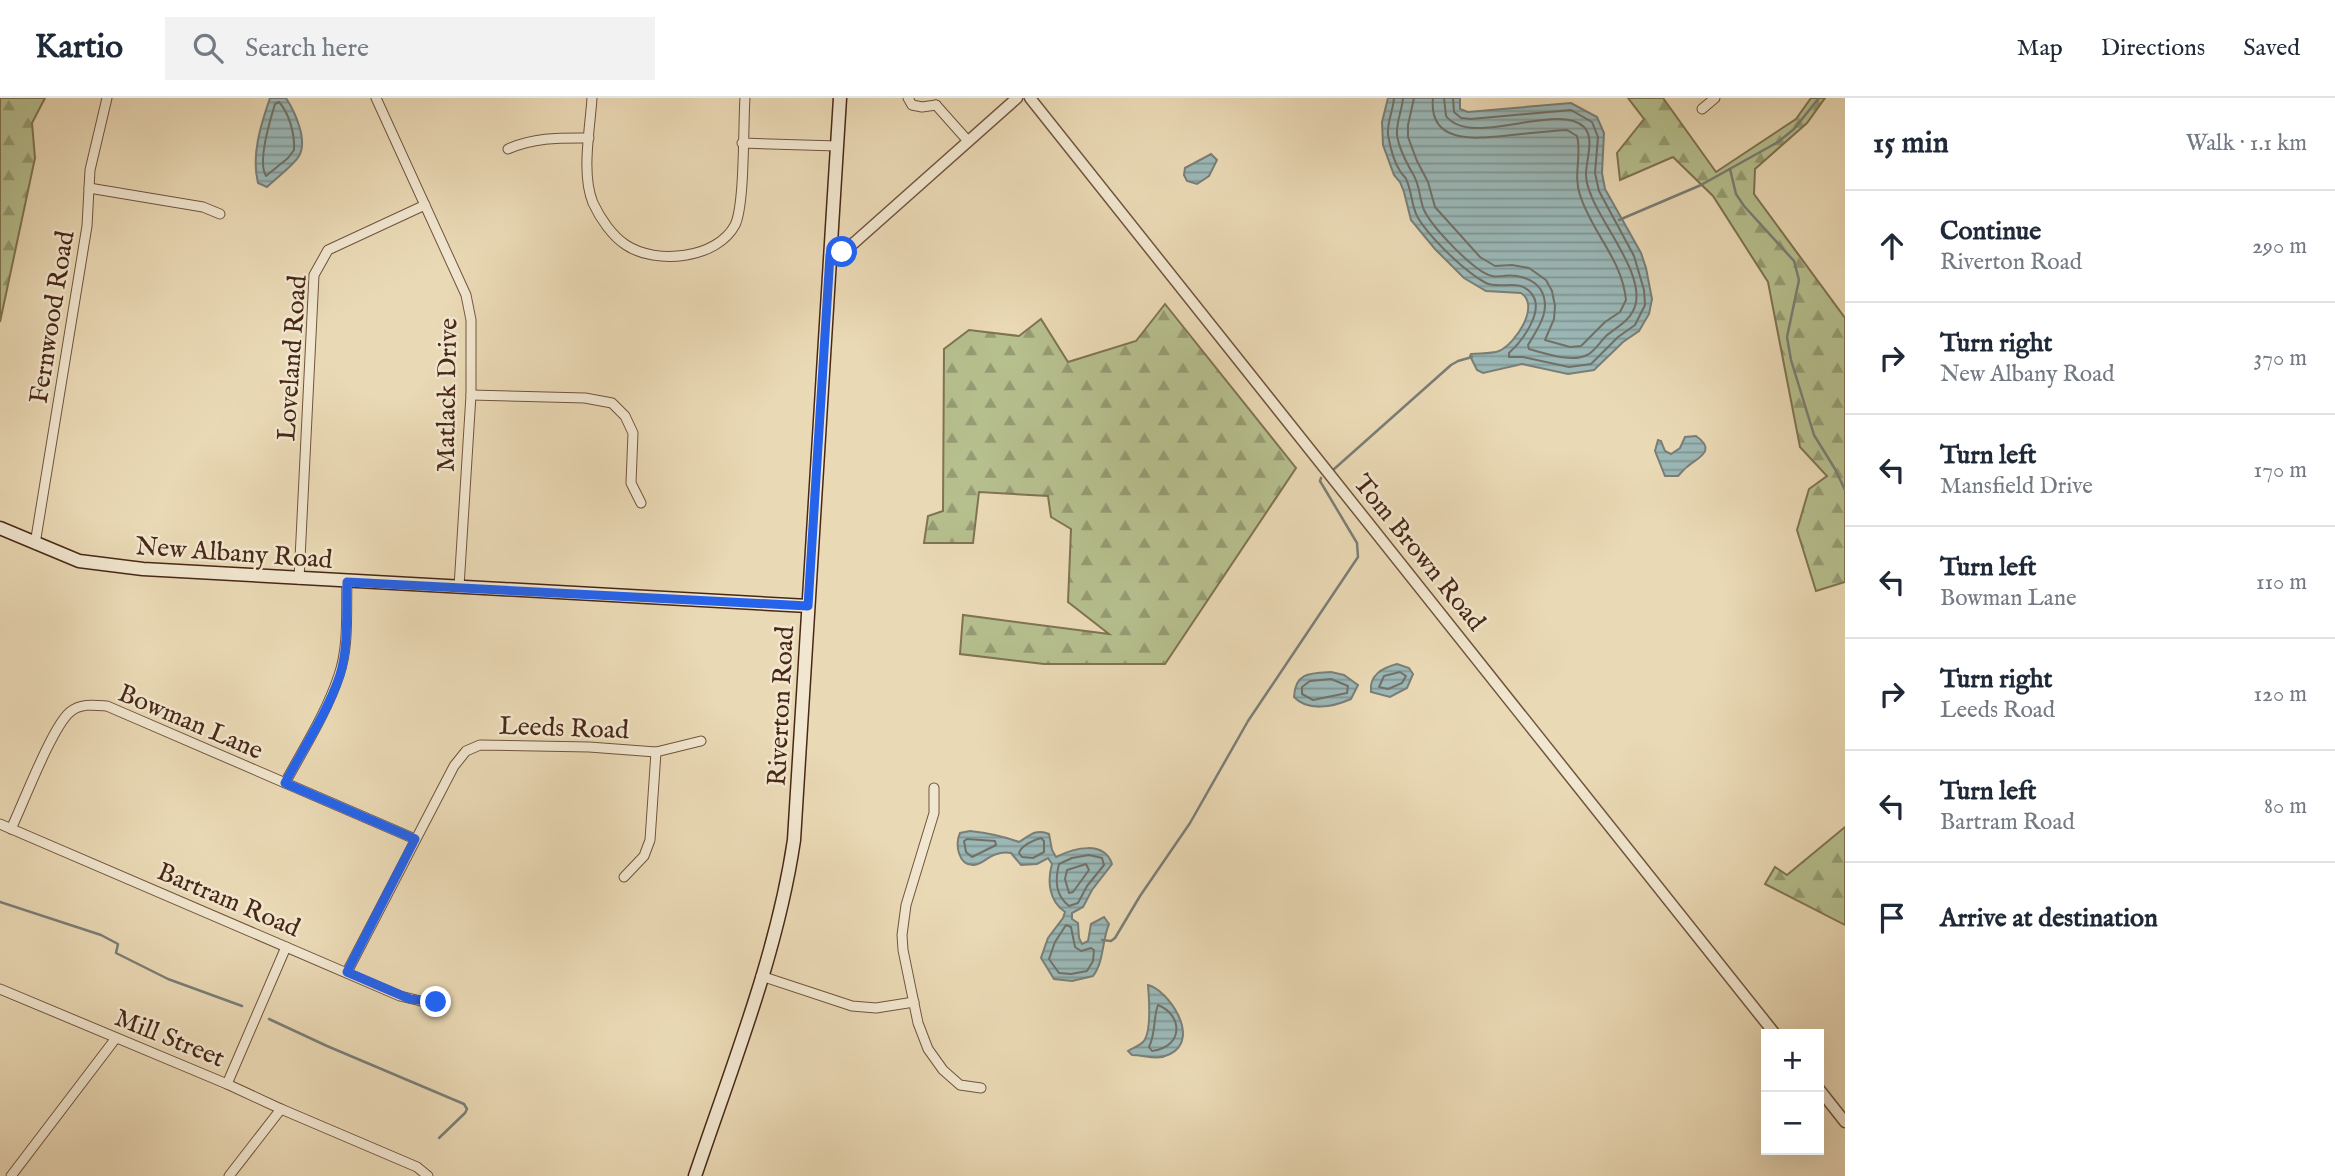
<!DOCTYPE html>
<meta charset="utf-8">
<style>
body{margin:0;font-family:"IM FELL English",serif;background:#f2f2f3;color:#1f2937}
.controls{position:absolute;right:21px;bottom:21px;display:grid;overflow:hidden;border-radius:0px;box-shadow:0 7px 28px #0002}
.controls button{width:63px;height:63px;display:grid;place-items:center;padding:0;border:0;border-bottom:2px solid #e0e1e3;background:#fff;color:#1f2937;font:35px sans-serif}
.stop{position:absolute;width:21px;height:21px;margin:-16px;border:5px solid #2563eb;border-radius:50%;background:#fff}
.stop.end{background:#2563eb;border-color:#fff;box-shadow:0 2px 7px #0008}
.list{margin:0;padding:0;list-style:none}
h2{display:flex;justify-content:space-between;align-items:center;height:91px;margin:0;padding:0 28px;font-size:30px}
h2 small{font-size:23px;font-weight:400;color:#747a83}
.list li{display:grid;grid-template-columns:46px 1fr auto;gap:21px;align-items:center;box-sizing:border-box;height:112px;padding:0 28px;border-top:2px solid #e0e1e3}
.list b{display:block;font-size:26px;white-space:nowrap}
.list p{margin:0;font-size:23px;white-space:nowrap;color:#747a83}
.list em{font-size:23px;font-style:normal;color:#747a83}
.icon{flex:none;width:38px;height:38px;fill:none;stroke:currentColor;stroke-width:2;stroke-linecap:round;stroke-linejoin:round}
.map{position:relative;flex:none;width:1845px;height:1078px;overflow:hidden}
header{display:flex;align-items:center;gap:42px;box-sizing:border-box;height:98px;padding:0 35px;background:#fff;border-bottom:2px solid #e0e1e3}
header strong{font-size:33px}
nav{display:flex;gap:38px;margin-inline-start:auto;font-size:24px}
.search{width:490px;height:63px;background:#f2f2f3;display:flex;align-items:center;gap:18px;box-sizing:border-box;padding:0 24px;border-radius:0px;color:#747a83;font-size:26px}
main{display:flex}
aside{flex:1;background:#fff}
.map>svg:first-child{display:block}
</style>
<header>
<strong>Kartio</strong>
<div class="search"><svg class="icon" aria-label="search" viewBox="0 0 24 24"><circle cx="10" cy="10" r="6"/><path d="M15 15l6 6"/></svg>Search here</div>
<nav><a>Map</a><a>Directions</a><a>Saved</a></nav>
</header>
<main>
<div class="map">
<svg width="1845" height="1078" viewBox="0 0 1845 1078">
<defs>
<pattern id="forest-firs" width="22" height="20" patternUnits="userSpaceOnUse" patternTransform="scale(1.75)"><rect width="22" height="20" fill="#b6bf8e"/><path d="M5 1l3.5 6h-7zM16 11l3.5 6h-7z" fill="#969b73"/></pattern>
<pattern id="water-rules" width="6" height="5" patternUnits="userSpaceOnUse" patternTransform="scale(1.75)"><rect width="6" height="5" fill="#9bb8b7"/><path d="M0 2.5h6" fill="none" stroke="#809694"/></pattern>
</defs>
<rect width="100%" height="100%" fill="#ead9b5"/>
<filter id="stains"><feTurbulence type="fractalNoise" baseFrequency=".00286" numOctaves="4"/><feColorMatrix values="0 0 0 0 .2 0 0 0 0 .09 0 0 0 0 .02 0 0 0 .5 -.17"/></filter>
<radialGradient id="worn" r=".72"><stop offset=".6" stop-color="#630" stop-opacity="0"/><stop offset="1" stop-color="#630" stop-opacity=".3"/></radialGradient>
<!-- forest -->
<g fill="url(#forest-firs)" stroke="#7f7352" stroke-width="2">
<polygon points="0,0 45,0 32,25 35,60 0,224"/>
<polygon points="1628,0 1663,0 1716,74 1796,21 1811,0 1825,0 1807,25 1755,71 1754,96 1845,220 1845,484 1816,493 1797,432 1809,391 1827,378 1800,349 1768,184 1713,98 1673,59 1620,82 1617,55 1644,21"/>
<polygon points="1165,206 1296,370 1165,566 1044,566 960,556 963,517 1109,536 1068,504 1071,431 1051,419 1048,398 979,394 973,445 924,445 928,418 943,413 944,251 969,232 1019,238 1041,221 1068,264 1136,243"/>
<polygon points="1845,729 1845,827 1765,786 1775,769 1787,777"/>
</g>
<!-- water -->
<g fill="url(#water-rules)" stroke="#7a7e77" stroke-width="2">
<path d="M 270,0 L 286,0 C 295,14 308,42 299,58 C 293,68 276,80 267,89 L 258,85 C 251,57 261,26 270,0 Z"/>
<path d="M 1388,0 L 1460,0 L 1460,11 L 1468,14 L 1571,5 L 1597,19 L 1604,35 L 1602,75 L 1605,91 L 1641,155 L 1646,170 L 1652,201 L 1649,216 L 1639,233 L 1623,244 L 1594,272 L 1568,276 L 1522,266 L 1483,275 L 1477,272 L 1470,258 L 1471,256 C 1480,255 1491,256 1499,253 C 1515,246 1541,208 1521,195 L 1486,193 L 1464,180 L 1435,151 L 1411,122 L 1404,94 L 1400,84 L 1394,77 L 1383,47 L 1382,24 Z"/>
<polygon points="1211,56 1217,62 1209,78 1197,86 1187,83 1184,77 1185,70"/>
<path d="M 1696,338 C 1718,353 1697,360 1687,369 C 1684,371 1681,375 1678,378 L 1665,378 L 1655,353 L 1658,342 L 1661,343 L 1665,353 L 1671,356 L 1680,350 L 1685,339 Z"/>
<path d="M 1397,566 L 1409,570 L 1413,576 L 1407,590 L 1390,599 L 1371,594 C 1369,577 1382,570 1397,566 Z"/>
<path d="M 1331,574 L 1344,577 L 1358,587 L 1351,601 C 1333,609 1308,614 1294,599 C 1295,574 1311,575 1331,574 Z"/>
<path d="M 970,733 C 988,735 1003,738 1019,744 C 1029,738 1036,730 1049,736 L 1052,752 L 1056,759 C 1074,750 1104,742 1112,766 L 1092,792 L 1083,809 L 1072,815 L 1072,821 L 1078,825 L 1079,840 L 1082,846 L 1088,843 L 1091,826 L 1104,819 L 1109,826 C 1102,842 1104,864 1093,878 L 1072,883 L 1054,881 L 1041,860 L 1048,840 L 1063,820 L 1065,814 C 1049,803 1047,783 1052,766 L 1048,760 L 1037,766 L 1021,767 L 1011,755 C 991,752 985,766 974,767 C 958,768 955,746 960,735 Z"/>
<path d="M 1148,887 C 1167,891 1202,940 1170,956 C 1157,963 1145,957 1132,957 L 1128,953 C 1133,950 1139,948 1143,944 C 1152,935 1149,899 1148,887 Z"/>
</g>
<g fill="none" stroke-linecap="round" stroke-linejoin="round">
<!-- shore -->
<g stroke="#727066" stroke-width="2">
<path d="M 1394,0 C 1393,13 1387,24 1388,37 C 1390,48 1394,64 1400,73 C 1401,76 1405,78 1406,81 C 1412,93 1411,106 1417,118 C 1428,138 1465,174 1486,185 C 1500,192 1519,180 1531,195 C 1546,212 1522,243 1509,255 L 1509,259 L 1523,259 L 1569,269 L 1591,266 L 1618,239 L 1635,227 L 1645,207 L 1644,192 L 1634,158 L 1599,93 L 1595,75 L 1598,39 L 1592,24 L 1571,12 L 1471,21 L 1461,20 L 1454,14 L 1453,0"/>
<path d="M 1403,0 C 1402,13 1396,24 1397,37 C 1399,51 1406,64 1413,76 C 1420,87 1419,100 1424,112 C 1432,129 1474,174 1492,178 C 1495,179 1500,178 1503,178 C 1516,176 1533,180 1541,192 C 1552,212 1538,230 1528,247 L 1529,251 C 1544,255 1572,265 1587,257 C 1594,254 1600,244 1606,238 C 1615,230 1627,225 1633,213 C 1650,182 1601,126 1591,97 C 1588,90 1586,83 1586,76 C 1586,62 1595,40 1584,29 C 1558,3 1471,51 1446,18 L 1444,0"/>
<path d="M 1414,0 L 1408,27 L 1408,39 L 1417,63 L 1428,84 L 1435,109 L 1480,159 L 1495,168 L 1512,167 L 1529,170 L 1546,182 L 1552,193 L 1555,208 L 1554,221 L 1545,242 L 1570,249 L 1581,248 L 1605,224 L 1620,214 L 1626,202 C 1622,161 1592,135 1580,97 C 1573,77 1582,57 1577,38 L 1567,32 C 1549,33 1530,35 1512,37 C 1481,40 1428,49 1433,0"/>
<path d="M 279,4 C 289,15 295,36 294,52 L 288,60 L 266,78 C 257,64 270,22 275,6 Z"/>
<polygon points="1400,574 1406,578 1402,585 1388,591 1379,589 1384,578"/>
<polygon points="1331,581 1348,588 1347,595 1313,602 1302,596 1302,589 1310,583"/>
<path d="M 1041,740 L 1044,743 L 1044,754 L 1033,760 L 1022,759 L 1019,755 C 1021,748 1033,742 1041,740 Z"/>
<polygon points="967,741 995,743 996,747 972,759 966,754 964,743"/>
<path d="M 1089,757 L 1102,760 L 1104,767 L 1087,788 L 1078,805 L 1069,808 C 1055,797 1055,782 1059,766 L 1072,760 Z"/>
<polygon points="1086,766 1089,772 1073,794 1069,795 1065,781 1067,772"/>
<polygon points="1066,827 1071,829 1075,849 1081,853 1091,850 1094,852 1093,863 1087,873 1071,876 1059,875 1049,861 1055,844"/>
<path d="M 1158,907 C 1183,917 1184,949 1152,953 L 1149,949 C 1156,935 1153,920 1158,907 Z"/>
</g>
<!-- stream -->
<g stroke="#7a7e77" stroke-width="2.5">
<polyline points="1730,71 1736,96 1744,108 1794,163 1799,182 1787,239 1791,262 1814,337 1835,371 1845,392"/>
<polyline points="1619,122 1701,87 1778,44 1794,31 1819,0"/>
<polyline points="1333,372 1451,267 1458,263 1472,259"/>
<polyline points="0,804 101,837 118,846 116,855 168,881 242,908"/>
<polyline points="1102,842 1111,843 1115,840 1140,798 1190,725 1248,623 1358,459 1357,445 1320,383 1321,380"/>
<polyline points="269,921 327,948 464,1006 467,1011 465,1015 439,1040"/>
</g>
<defs>
<g id="minor">
<polyline points="376,0 466,197 471,222 471,297 459,489"/>
<path d="M 592,0 C 590,32 581,76 593,105 C 600,120 612,138 626,147 C 656,167 717,161 735,127 C 745,107 743,27 745,0"/>
<polyline points="908,0 912,7 922,9 936,7"/>
<polyline points="936,7 968,43"/>
<polyline points="1702,11 1715,0"/>
<polyline points="742,45 837,48"/>
<path d="M 508,51 C 535,39 561,40 589,40"/>
<polyline points="89,90 203,109 220,116"/>
<polyline points="471,297 585,300 612,305 625,318 633,335 631,385 641,405"/>
<polyline points="35,446 87,128 90,72 107,0"/>
<polyline points="299,481 314,177 328,152 425,107"/>
<path d="M 285,685 C 304,650 327,614 339,577 C 349,548 346,514 347,484"/>
<polyline points="934,690 934,715 906,807 902,837 903,852 918,925 928,951 943,972 960,987 981,990"/>
<polyline points="0,726 400,898 429,905 443,903"/>
<path d="M 11,731 C 23,706 52,629 70,614 C 81,605 94,607 107,608 L 415,741"/>
<polyline points="624,779 644,758 650,742 656,654"/>
<polyline points="347,874 454,668 466,653 480,647 589,649 656,654 701,643"/>
<polyline points="761,878 852,908 876,910 914,904"/>
<polyline points="0,891 227,986 281,1011 417,1069 428,1078"/>
<polyline points="227,986 286,849"/>
<polyline points="11,1078 116,940"/>
<polyline points="229,1078 281,1011"/>
</g>
<g id="tertiary">
<polyline points="1030,0 1775,936"/>
<polyline points="830,157 842,154 855,144 1017,0"/>
<polyline points="1819,991 1845,1024"/>
</g>
<g id="secondary">
<polyline points="0,430 79,463 143,471 808,508"/>
<path d="M 695,1078 C 732,968 777,857 794,742 L 840,0"/>
</g>
</defs>
<!-- minor casing -->
<use href="#minor" stroke="#70543e" stroke-width="11"/>
<!-- tertiary casing -->
<use href="#tertiary" stroke="#70543e" stroke-width="13"/>
<!-- secondary casing -->
<use href="#secondary" stroke="#482716" stroke-width="15"/>
<!-- minor -->
<use href="#minor" stroke="#f1e6cf" stroke-width="9"/>
<!-- tertiary -->
<use href="#tertiary" stroke="#f1e6cf" stroke-width="10"/>
<!-- secondary -->
<use href="#secondary" stroke="#f1e6cf" stroke-width="12"/>
</g>
<g fill="none" stroke-linecap="round" stroke-linejoin="round">
<!-- route -->
<path stroke="#2563eb" stroke-width="9" d="M 436,904 L 410,901 L 347,874 L 415,741 L 285,685 C 303,651 328,613 340,577 C 349,548 346,514 347,484 L 808,508 L 830,157 L 842,154"/>
</g>
<g text-anchor="middle" stroke-width="5" stroke-linejoin="round" paint-order="stroke">
<!-- street labels -->
<g font-size="26" fill="#482716" stroke="#f1e6cf">
<text transform="translate(51 219) rotate(-81)" y="9">Fernwood Road</text>
<text transform="translate(291 260) rotate(-86)" y="9">Loveland Road</text>
<text transform="translate(446 297) rotate(-89)" y="9">Matlack Drive</text>
<text transform="translate(234 454) rotate(4)" y="9">New Albany Road</text>
<text transform="translate(1420 454) rotate(51)" y="9">Tom Brown Road</text>
<text transform="translate(780 608) rotate(-87)" y="9">Riverton Road</text>
<text transform="translate(191 623) rotate(23)" y="9">Bowman Lane</text>
<text transform="translate(564 629) rotate(2)" y="9">Leeds Road</text>
<text transform="translate(229 801) rotate(23)" y="9">Bartram Road</text>
<text transform="translate(170 939) rotate(22)" y="9">Mill Street</text>
</g>
</g>
<rect width="100%" height="100%" filter="url(#stains)"/>
<rect width="100%" height="100%" fill="url(#worn)"/>
</svg>
<div class="controls">
<button>+</button>
<button>−</button>
</div>
<div class="stop" style="left:842px;top:154px"></div>
<div class="stop end" style="left:436px;top:904px"></div>
</div>
<aside>
<h2>15 min<small>Walk · 1.1 km</small></h2>
<ul class="list">
<li><svg class="icon" aria-label="ahead" viewBox="0 0 24 24"><path d="M12 20V5M6 11l6-6 6 6"/></svg><div><b>Continue</b><p>Riverton Road</p></div><em>290 m</em></li>
<li><svg class="icon" aria-label="right" viewBox="0 0 24 24"><path d="M7 20v-9h11M14 6l5 5-5 5"/></svg><div><b>Turn right</b><p>New Albany Road</p></div><em>370 m</em></li>
<li><svg class="icon" aria-label="left" viewBox="0 0 24 24"><path d="M17 20v-9H6M10 6l-5 5 5 5"/></svg><div><b>Turn left</b><p>Mansfield Drive</p></div><em>170 m</em></li>
<li><svg class="icon" aria-label="left" viewBox="0 0 24 24"><path d="M17 20v-9H6M10 6l-5 5 5 5"/></svg><div><b>Turn left</b><p>Bowman Lane</p></div><em>110 m</em></li>
<li><svg class="icon" aria-label="right" viewBox="0 0 24 24"><path d="M7 20v-9h11M14 6l5 5-5 5"/></svg><div><b>Turn right</b><p>Leeds Road</p></div><em>120 m</em></li>
<li><svg class="icon" aria-label="left" viewBox="0 0 24 24"><path d="M17 20v-9H6M10 6l-5 5 5 5"/></svg><div><b>Turn left</b><p>Bartram Road</p></div><em>80 m</em></li>
<li><svg class="icon" aria-label="arrive" viewBox="0 0 24 24"><path d="M6 21V4h12l-3 4 3 4H6"/></svg><div><b>Arrive at destination</b></div></li>
</ul>
</aside>
</main>
